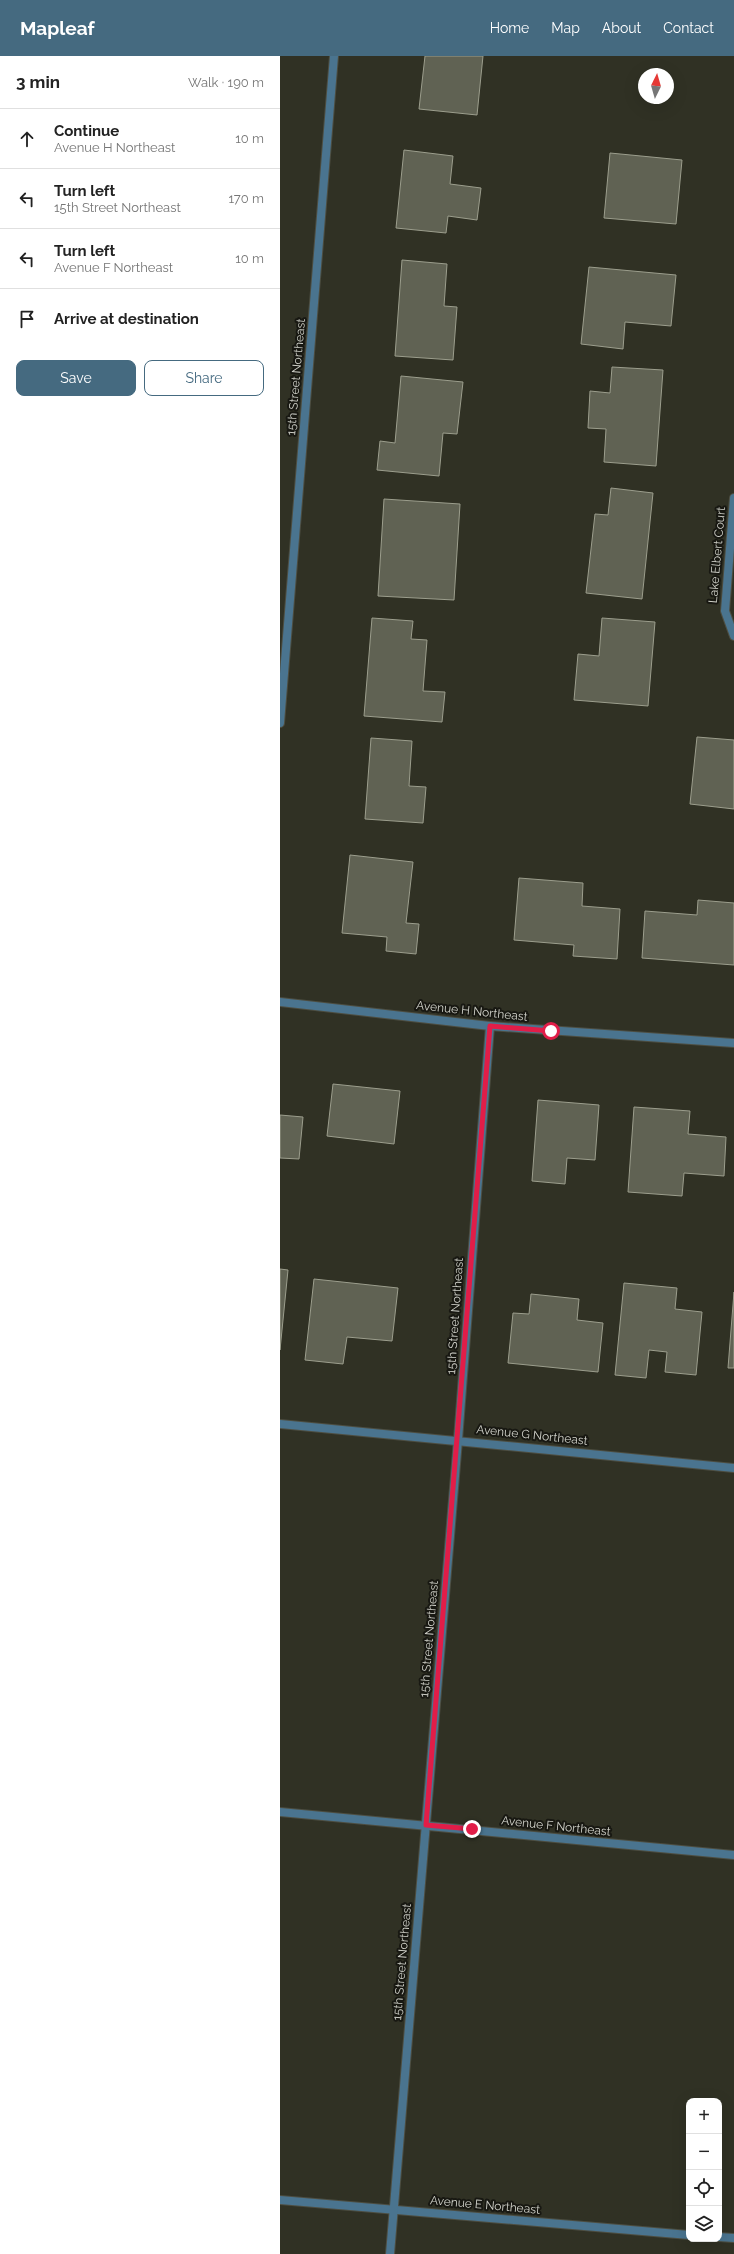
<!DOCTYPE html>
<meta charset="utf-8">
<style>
body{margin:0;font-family:Raleway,sans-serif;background:#f6f6f6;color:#222}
.controls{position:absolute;right:12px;bottom:12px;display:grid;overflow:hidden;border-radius:8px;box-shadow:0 4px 16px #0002}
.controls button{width:36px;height:36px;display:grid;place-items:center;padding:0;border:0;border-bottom:1px solid #e0e0e0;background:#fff;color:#222;font:20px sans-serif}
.compass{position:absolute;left:358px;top:12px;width:36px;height:36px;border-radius:50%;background:#fff;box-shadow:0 4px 16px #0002;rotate:5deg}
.stop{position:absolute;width:12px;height:12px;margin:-9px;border:3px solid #e11d48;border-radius:50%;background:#fff}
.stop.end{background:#e11d48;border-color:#fff;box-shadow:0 1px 4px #0008}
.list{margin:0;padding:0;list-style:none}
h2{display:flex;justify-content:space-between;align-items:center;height:52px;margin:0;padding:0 16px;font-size:17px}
h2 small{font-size:13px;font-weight:400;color:#767676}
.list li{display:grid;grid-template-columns:26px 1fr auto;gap:12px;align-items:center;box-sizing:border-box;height:60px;padding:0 16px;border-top:1px solid #e0e0e0}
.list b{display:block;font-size:15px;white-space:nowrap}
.list p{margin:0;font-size:13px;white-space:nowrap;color:#767676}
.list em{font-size:13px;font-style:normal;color:#767676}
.actions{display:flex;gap:8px;padding:12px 16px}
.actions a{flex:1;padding:9px 0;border:1px solid #456a80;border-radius:8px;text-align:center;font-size:14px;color:#456a80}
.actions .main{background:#456a80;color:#fff}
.icon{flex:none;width:22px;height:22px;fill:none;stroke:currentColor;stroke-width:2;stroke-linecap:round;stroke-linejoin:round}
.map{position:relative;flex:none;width:454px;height:2198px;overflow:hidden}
header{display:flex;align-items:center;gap:24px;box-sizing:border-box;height:56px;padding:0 20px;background:#456a80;color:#fff}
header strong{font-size:19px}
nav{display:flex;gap:22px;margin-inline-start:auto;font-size:14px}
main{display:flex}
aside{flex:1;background:#fff}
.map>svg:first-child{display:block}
</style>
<header>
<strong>Mapleaf</strong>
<nav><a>Home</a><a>Map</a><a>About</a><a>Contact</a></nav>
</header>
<main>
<aside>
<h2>3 min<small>Walk · 190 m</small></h2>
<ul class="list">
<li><svg class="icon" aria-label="ahead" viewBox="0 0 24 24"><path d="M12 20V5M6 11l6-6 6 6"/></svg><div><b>Continue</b><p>Avenue H Northeast</p></div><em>10 m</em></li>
<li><svg class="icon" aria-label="left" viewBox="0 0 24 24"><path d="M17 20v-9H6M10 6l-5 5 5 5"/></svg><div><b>Turn left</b><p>15th Street Northeast</p></div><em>170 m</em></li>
<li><svg class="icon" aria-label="left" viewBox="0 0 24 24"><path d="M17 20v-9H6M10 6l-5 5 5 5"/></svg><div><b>Turn left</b><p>Avenue F Northeast</p></div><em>10 m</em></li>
<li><svg class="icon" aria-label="arrive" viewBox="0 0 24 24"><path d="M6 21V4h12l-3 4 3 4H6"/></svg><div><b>Arrive at destination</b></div></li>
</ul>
<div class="actions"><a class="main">Save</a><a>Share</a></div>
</aside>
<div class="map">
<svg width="454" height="2198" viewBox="0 0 454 2198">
<rect width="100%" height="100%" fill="#303124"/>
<!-- building -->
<g fill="#606253" stroke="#9c9e8d">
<polygon points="145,0 203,0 197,59 139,53"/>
<polygon points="124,94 173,100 170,128 201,132 197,164 168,160 166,177 116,172"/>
<polygon points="330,97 402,104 396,168 324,162"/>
<polygon points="122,204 167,208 164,250 177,251 173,304 115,300"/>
<polygon points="309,211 396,219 391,270 345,266 343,293 301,288"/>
<polygon points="332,311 383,314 376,410 324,406 326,373 308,372 310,335 330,337"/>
<polygon points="121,320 183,326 177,378 163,377 159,420 97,414 100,385 115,387"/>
<polygon points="331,432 373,437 362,543 306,537 315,458 328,459"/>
<polygon points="104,443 180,448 174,544 98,540"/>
<polygon points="92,562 133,565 131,583 147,584 143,635 165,636 162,666 84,660"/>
<polygon points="322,562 375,566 368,650 294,644 298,598 319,600"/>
<polygon points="417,681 454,684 454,753 410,748"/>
<polygon points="91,682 132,685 129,730 146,731 143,767 85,763"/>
<polygon points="70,799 133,806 126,867 139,868 136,898 106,895 107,881 62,877"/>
<polygon points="239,822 303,827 302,850 340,853 337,903 293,900 294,889 234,884"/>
<polygon points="418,844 454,847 454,909 362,902 365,855 417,859"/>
<polygon points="53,1028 120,1035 114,1088 47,1080"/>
<polygon points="258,1044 319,1049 315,1104 287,1102 285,1128 252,1125"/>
<polygon points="354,1051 410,1055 408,1078 446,1081 444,1120 404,1117 402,1140 348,1136"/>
<polygon points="0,1059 23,1061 19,1103 0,1102"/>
<polygon points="0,1213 8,1214 0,1294"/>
<polygon points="34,1223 118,1232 112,1285 67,1281 63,1308 25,1304"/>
<polygon points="344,1227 397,1232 395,1253 422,1256 416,1319 385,1316 387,1296 369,1294 366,1322 335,1319"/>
<polygon points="454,1236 454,1312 448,1312"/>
<polygon points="251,1238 299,1243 297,1264 323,1267 318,1316 228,1307 233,1257 249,1258"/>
</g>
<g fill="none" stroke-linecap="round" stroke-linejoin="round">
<defs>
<g id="street">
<polyline points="454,442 445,555 454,580"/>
<polyline points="0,667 54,0"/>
<polyline points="0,946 210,970 454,987"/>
<polyline points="0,1368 454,1412"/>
<polyline points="0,1756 454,1799"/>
<polyline points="0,2144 409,2179"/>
<polyline points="439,2181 454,2182"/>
<polyline points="110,2198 178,1384 210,970"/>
</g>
</defs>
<!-- street casing -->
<use href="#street" stroke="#4d4e42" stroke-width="10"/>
<!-- street -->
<use href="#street" stroke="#4a748f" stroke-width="8"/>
</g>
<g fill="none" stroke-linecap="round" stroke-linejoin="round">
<!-- route -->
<polyline stroke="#e11d48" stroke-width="5" points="192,1773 146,1769 210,970 271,975"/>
</g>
<g text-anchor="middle" stroke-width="4" stroke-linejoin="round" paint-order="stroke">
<!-- street labels -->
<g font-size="12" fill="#d2d3cb" stroke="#181812">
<text transform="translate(16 321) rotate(-85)" y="4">15th Street Northeast</text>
<text transform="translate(437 499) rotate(-85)" y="4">Lake Elbert Court</text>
<text transform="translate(192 955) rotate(6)" y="4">Avenue H Northeast</text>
<text transform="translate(175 1260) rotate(-86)" y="4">15th Street Northeast</text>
<text transform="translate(252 1379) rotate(6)" y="4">Avenue G Northeast</text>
<text transform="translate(149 1583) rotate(-85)" y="4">15th Street Northeast</text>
<text transform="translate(276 1770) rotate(6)" y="4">Avenue F Northeast</text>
<text transform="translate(122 1906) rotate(-85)" y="4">15th Street Northeast</text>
<text transform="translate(205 2149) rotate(5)" y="4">Avenue E Northeast</text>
</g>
</g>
</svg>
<div class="controls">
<button>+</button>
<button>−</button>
<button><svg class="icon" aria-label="locate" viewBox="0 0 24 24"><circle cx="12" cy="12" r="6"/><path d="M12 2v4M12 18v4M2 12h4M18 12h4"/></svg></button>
<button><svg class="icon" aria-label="layers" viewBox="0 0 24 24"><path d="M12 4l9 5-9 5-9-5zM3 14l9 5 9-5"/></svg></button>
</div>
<svg class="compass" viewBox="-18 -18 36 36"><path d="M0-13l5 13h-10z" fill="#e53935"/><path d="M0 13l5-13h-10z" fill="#767676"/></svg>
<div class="stop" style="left:271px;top:975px"></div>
<div class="stop end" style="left:192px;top:1773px"></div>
</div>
</main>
